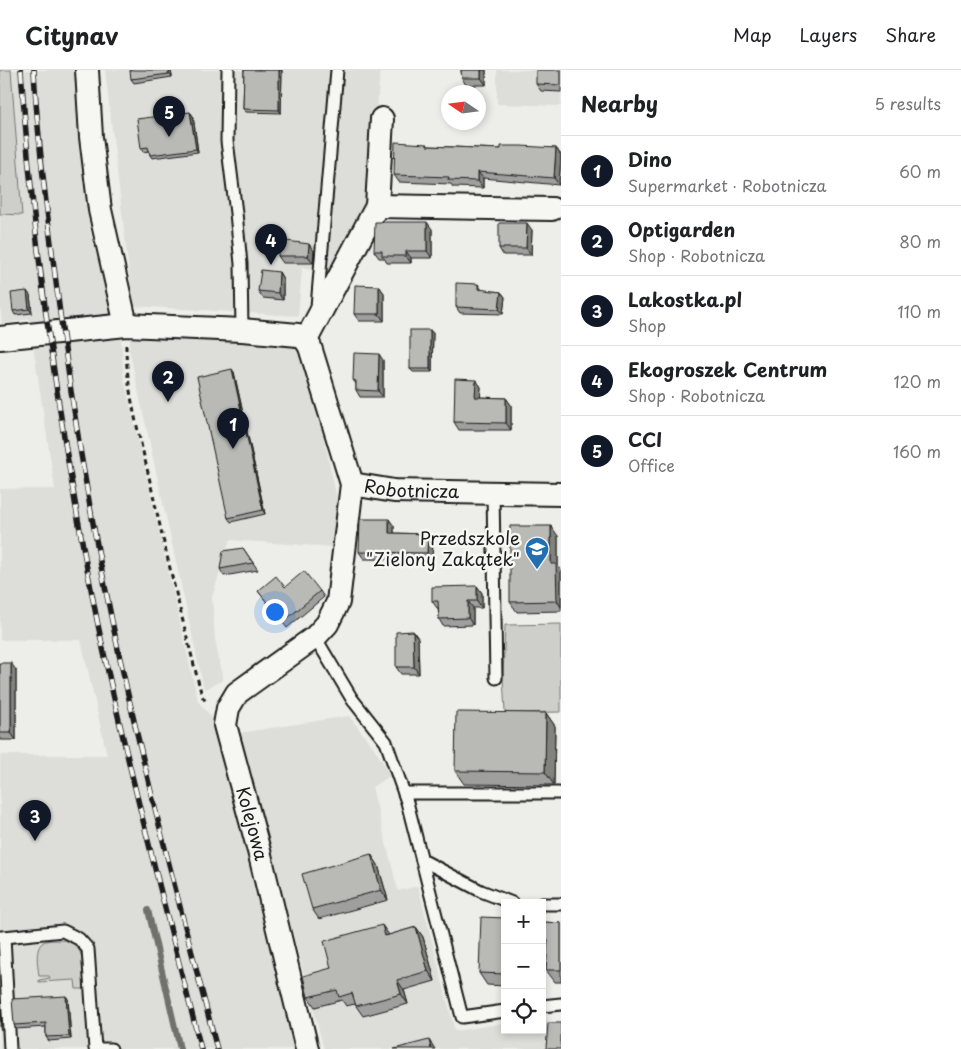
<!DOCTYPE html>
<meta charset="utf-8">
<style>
body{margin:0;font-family:"Playpen Sans",sans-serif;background:#f2f2f2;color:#202124}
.controls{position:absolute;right:15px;bottom:15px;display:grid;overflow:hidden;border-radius:0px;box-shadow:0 2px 8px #0003}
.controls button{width:45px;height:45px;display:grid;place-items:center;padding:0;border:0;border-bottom:1px solid #e0e0e0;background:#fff;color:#202124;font:25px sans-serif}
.compass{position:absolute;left:441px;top:15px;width:45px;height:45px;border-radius:50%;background:#fff;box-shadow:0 2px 8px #0003;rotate:283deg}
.you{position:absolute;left:274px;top:541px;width:18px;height:18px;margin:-12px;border:4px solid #fff;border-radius:50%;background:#1a73e8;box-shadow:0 0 0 8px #1a73e833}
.badge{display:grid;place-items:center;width:32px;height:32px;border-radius:50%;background:#111827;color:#fff;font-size:16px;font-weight:700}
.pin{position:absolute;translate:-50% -41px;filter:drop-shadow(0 1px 2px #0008)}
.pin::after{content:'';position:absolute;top:26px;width:18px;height:15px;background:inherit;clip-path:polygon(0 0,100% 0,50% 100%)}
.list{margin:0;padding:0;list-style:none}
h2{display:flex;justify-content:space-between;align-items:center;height:65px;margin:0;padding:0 20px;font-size:21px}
h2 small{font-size:16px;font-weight:400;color:#757577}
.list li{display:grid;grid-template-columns:32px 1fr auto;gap:15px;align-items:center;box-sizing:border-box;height:70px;padding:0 20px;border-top:1px solid #e0e0e0}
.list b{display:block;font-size:19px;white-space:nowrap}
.list p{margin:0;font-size:16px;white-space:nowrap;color:#757577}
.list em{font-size:16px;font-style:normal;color:#757577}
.icon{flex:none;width:28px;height:28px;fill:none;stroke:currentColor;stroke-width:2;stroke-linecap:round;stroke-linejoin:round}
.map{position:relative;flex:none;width:561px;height:979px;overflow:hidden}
header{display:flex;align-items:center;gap:30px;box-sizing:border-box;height:70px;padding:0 25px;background:#fff;border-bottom:1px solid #e0e0e0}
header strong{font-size:24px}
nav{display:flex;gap:28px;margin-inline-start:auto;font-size:18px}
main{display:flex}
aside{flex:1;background:#fff}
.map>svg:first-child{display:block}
</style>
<header>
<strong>Citynav</strong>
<nav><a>Map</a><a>Layers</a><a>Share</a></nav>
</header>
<main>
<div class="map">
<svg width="561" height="979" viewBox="0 0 561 979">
<rect width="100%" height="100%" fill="#edede9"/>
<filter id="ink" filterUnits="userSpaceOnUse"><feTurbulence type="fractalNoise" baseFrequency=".02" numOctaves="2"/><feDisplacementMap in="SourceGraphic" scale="10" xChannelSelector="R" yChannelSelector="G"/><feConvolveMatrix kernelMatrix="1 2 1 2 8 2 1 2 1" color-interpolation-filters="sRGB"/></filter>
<g filter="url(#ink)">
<!-- built -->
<g fill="#ddddda">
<polygon points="11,0 78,0 90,161 121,267 124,309 198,631 219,656 294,979 0,979 0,685 107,685 81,570 0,570 0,419 55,419 29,249 2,254 0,236 0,144 21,145"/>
<polygon points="105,0 380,0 369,139 330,204 302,198 298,246 133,236"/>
<polygon points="497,0 561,0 561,36 497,34"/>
<polygon points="178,268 303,273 338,433 332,477 230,470 212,527 215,569 223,610 204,619 129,279 130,269"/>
<polygon points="349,646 374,678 384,694 390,706 372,717 398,821 418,816 455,961 505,953 505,960 542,960 543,946 550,953 561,954 561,979 324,979 239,663"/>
</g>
<!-- green -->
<g fill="#cececb" stroke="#757574">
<polygon points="0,0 11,0 22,145 0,144"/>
<polygon points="561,554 561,642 505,643 503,607 505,555"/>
<path d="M 67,870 C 87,877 83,902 84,919 L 76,919 L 75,910 L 39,912 L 39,910 L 50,908 L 49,906 L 39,906 C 38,896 33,875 46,871 C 52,869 61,871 67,870 Z"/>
</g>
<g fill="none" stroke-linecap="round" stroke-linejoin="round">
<!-- stream -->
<polyline stroke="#6f6f6d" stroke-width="6" points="148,840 180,979"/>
<defs>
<g id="service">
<polyline points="228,0 227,71 236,143 241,194 242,260"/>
<polyline points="317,237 337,0"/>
<polyline points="493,422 496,608"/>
<polyline points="315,567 352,629 386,672 407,732 462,947 505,941"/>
<polyline points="404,723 559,723"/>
<polyline points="422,790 481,821 512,833"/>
<polyline points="542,834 561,834"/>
<polyline points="0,867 4,867 10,979"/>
<polyline points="4,867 63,861 79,869 88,879 95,979"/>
<polyline points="542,936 561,934"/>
<polyline points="99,979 111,979"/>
</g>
<g id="minor">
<polyline points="87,0 91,67 100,140 126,255"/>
<polyline points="377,136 382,49"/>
<path id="s1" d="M 0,268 L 126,255 L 242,260 L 298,265 L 306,270 L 310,277 L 352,414 L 338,532 L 327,554 L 315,567 L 237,623 L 228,638 L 225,655 L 259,781 L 307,979"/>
<polyline points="306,270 377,136 552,139"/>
<path id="s2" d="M 352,414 L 394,421 L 561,424"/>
</g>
</defs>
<!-- service casing -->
<use href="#service" stroke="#1c1c1c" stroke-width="15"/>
<!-- minor casing -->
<use href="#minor" stroke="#1c1c1c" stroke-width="26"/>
<!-- path -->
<path stroke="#1c1c1c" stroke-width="3" stroke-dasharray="5 4" stroke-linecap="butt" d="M 126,275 C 126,319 139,364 149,407 C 165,480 183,553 202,626 L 207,633"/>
<!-- service -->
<use href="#service" stroke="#f6f6f2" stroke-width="11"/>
<!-- minor -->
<use href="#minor" stroke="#f6f6f2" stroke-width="22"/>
<defs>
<g id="rail">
<path d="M 21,0 C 34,185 61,369 97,550 C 127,695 165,837 201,979"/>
<path d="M 34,0 C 37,63 45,127 53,189 C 68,311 87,431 112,551 C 142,695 180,837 217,979"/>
</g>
</defs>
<!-- rail casing -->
<use href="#rail" stroke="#1c1c1c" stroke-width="5.5"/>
<!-- rail -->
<use href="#rail" stroke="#f6f6f2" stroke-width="4" stroke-dasharray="11" stroke-linecap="butt"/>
</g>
<!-- wall -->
<g fill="#9f9f9d" stroke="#1c1c1c">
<polygon points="171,0 172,7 134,13 131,9"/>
<polygon points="244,0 282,0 281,43 246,42 243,39"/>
<polygon points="461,0 486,0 486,15 466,15 462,8"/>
<polygon points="561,0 561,22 541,21 536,14"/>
<polygon points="190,42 193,46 198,82 152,88 150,85 149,81 143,82 141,78"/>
<polygon points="427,74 429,76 501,79 556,78 561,85 559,115 483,108 483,118 453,117 451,114 399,112 394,105"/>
<polygon points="432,159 432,188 411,188 411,193 387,193 384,188 379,188 374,181"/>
<polygon points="532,160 531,185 503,185 499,178"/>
<polygon points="314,181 313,193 283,193 278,186"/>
<polygon points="279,202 283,209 283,230 263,228 258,221"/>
<polygon points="379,216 384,223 384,251 359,251 354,244"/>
<polygon points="482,220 501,222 505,227 503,244 460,243 456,237"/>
<polygon points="30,225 32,243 15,245 13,241"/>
<polygon points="430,260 433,263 432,302 413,302 410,299"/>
<polygon points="383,290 383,327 360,327 356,320 356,314 353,310"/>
<polygon points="234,302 265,444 231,452 228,448"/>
<polygon points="476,310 481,317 480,327 506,328 511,335 511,360 459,360 454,352"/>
<polygon points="394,456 394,463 428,464 433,471 432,490 364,489 359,482"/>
<polygon points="558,466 558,496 561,500 561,541 517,542 510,532"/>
<polygon points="243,478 258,500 224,506 220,499"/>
<polygon points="477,516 482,523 482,538 473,538 473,555 443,556 439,549 438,538 437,538 432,531"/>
<polygon points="285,517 320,521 324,527 287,558 258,521"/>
<polygon points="413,561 418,568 419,604 401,604 396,597"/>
<polygon points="0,593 16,600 16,670 0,670"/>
<polygon points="546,643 555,656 554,715 464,714 455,701"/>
<polygon points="371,784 378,795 388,830 319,849 312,839"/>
<polygon points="505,848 505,916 487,915 479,903"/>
<polygon points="542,852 561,853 561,912 555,912 546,900 547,881 542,881"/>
<polygon points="416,857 423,867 435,911 404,920 408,934 363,946 356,936 355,934 346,936 342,930 315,937 308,927 331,898 389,865"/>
<polygon points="66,926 68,929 71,969 49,971 46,967 46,957 16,959 14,955"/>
</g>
<!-- shaded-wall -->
<g fill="#82827f" stroke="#1c1c1c">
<polygon points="169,0 171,0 172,7 169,4"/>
<polygon points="279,0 282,0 281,43 279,40"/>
<polygon points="481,0 486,0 486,15 481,8"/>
<polygon points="190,42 193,46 198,82 196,79"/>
<polygon points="556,78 561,85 559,115 554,108"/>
<polygon points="478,102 483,108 483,118 478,111"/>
<polygon points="427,152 432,159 432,188 427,181"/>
<polygon points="527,153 532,160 531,185 526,178"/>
<polygon points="309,174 314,181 313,193 308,186"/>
<polygon points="406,181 411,188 411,193 406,186"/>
<polygon points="279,202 283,209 283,230 278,223"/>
<polygon points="478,214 482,220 478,219"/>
<polygon points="379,216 384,223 384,251 379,244"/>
<polygon points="27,221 30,225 32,243 29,239"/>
<polygon points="501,222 505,227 503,244 499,239"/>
<polygon points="430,260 433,263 432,302 430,299"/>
<polygon points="379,284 383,290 383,327 378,321"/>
<polygon points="232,299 234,302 265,444 263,440"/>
<polygon points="476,310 481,317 480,334 475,327"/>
<polygon points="506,328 511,335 511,360 506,353"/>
<polygon points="389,449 394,456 394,470 389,463"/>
<polygon points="551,456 558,466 558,496 561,500 561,537 557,531 551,494"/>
<polygon points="428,464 433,471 432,490 427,483"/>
<polygon points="477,516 482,523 482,538 477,531"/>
<polygon points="468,531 473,538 473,555 468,548"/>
<polygon points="413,561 418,568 419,604 414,597"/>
<polygon points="11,593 16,600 16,670 11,663"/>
<polygon points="546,643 555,656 554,715 545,702"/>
<polygon points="371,784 378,795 388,830 381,820"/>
<polygon points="382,855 389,865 385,866"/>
<polygon points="416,857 423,867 435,911 428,901"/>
<polygon points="397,910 404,920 408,934 401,924"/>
<polygon points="66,926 68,929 71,969 69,966"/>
<polygon points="0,934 1,960 0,958"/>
<polygon points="429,970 435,979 431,979"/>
</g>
<!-- building -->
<g fill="#b9b9b6" stroke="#1c1c1c">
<polygon points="130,0 169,0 169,4 131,9"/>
<polygon points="244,0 279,0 279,40 243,39"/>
<polygon points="461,0 481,0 481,8 462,8"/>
<polygon points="536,0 561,0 561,15 536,14"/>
<polygon points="190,42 196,79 150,85 148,77 141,78 137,49"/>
<polygon points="395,72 427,74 427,76 501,79 501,76 521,76 556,78 554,108 478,102 478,111 448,110 449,107 394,105"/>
<polygon points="375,152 427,152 427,181 406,181 406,186 382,186 382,181 374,181"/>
<polygon points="499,153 527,153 526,178 499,178"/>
<polygon points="279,170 309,174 308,186 278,186"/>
<polygon points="261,200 279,202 278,223 258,221"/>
<polygon points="456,213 478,214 478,219 501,222 499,239 456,237"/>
<polygon points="355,215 379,216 379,244 354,244"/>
<polygon points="27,221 29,239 13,241 11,223"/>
<rect x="410" y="260" width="20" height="39"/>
<polygon points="354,283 379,284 378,321 356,320 356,311 353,310"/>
<polygon points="232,299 263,440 228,448 197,307"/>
<polygon points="455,309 476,310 475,327 506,328 506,353 454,352"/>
<polygon points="360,449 389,449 389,463 428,464 427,483 359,482"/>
<polygon points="510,456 551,456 551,494 556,494 557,531 510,532"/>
<polygon points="243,478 253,493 220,499 223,481"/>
<polygon points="304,501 320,521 283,552 258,521 276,506 285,517"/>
<polygon points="477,516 477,531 468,531 468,548 439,549 438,531 432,531 432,517"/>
<polygon points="413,561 414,597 396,597 396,562"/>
<rect x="0" y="593" width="11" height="70"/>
<polygon points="456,642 546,643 545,702 455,701"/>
<polygon points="371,784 381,820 312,839 302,804"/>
<polygon points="481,847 505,848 505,904 479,903"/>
<polygon points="542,852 561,853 561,900 546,900 548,870 542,869"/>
<polygon points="382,855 385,866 416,857 428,901 397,910 401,924 356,936 352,923 339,927 337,920 308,927 303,906 331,898 324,871"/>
<polygon points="66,926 69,966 46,967 46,953 14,955 12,929"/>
<polygon points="548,953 561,953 561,979 546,979"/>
<polygon points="429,970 431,979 394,979"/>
</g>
</g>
<!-- icons -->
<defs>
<symbol id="school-pin" viewBox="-11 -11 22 30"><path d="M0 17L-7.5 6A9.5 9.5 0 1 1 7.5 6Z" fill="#1f6fb2" stroke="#f6f6f2"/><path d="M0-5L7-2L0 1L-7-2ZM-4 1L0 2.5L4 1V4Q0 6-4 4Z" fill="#fff"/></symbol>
</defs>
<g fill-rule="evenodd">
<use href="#school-pin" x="523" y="465" width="28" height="38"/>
</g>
<g text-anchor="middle" stroke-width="5" stroke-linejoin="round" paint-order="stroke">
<!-- street labels -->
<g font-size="18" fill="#1c1c1c" stroke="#f6f6f2">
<text dy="6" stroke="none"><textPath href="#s2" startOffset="60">Robotnicza</textPath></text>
<text dy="6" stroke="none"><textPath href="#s1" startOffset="854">Kolejowa</textPath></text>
</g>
<!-- poi labels -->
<g font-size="18" fill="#1c1c1c" stroke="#f6f6f2" text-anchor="end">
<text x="520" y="475">Przedszkole<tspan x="520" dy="21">"Zielony Zakątek"</tspan></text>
</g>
</g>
</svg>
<div class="controls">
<button>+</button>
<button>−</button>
<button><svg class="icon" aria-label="locate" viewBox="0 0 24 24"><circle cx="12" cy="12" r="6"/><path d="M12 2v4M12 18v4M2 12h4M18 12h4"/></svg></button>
</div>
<svg class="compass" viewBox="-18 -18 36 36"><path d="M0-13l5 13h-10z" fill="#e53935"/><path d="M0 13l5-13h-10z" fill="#757577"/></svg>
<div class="you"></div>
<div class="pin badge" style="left:233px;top:379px">1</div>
<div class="pin badge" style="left:168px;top:332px">2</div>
<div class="pin badge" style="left:35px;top:771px">3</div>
<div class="pin badge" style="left:271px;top:195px">4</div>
<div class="pin badge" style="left:169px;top:67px">5</div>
</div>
<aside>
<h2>Nearby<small>5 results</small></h2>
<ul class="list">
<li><span class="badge">1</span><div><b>Dino</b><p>Supermarket · Robotnicza</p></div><em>60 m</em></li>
<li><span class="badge">2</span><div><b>Optigarden</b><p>Shop · Robotnicza</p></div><em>80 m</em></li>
<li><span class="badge">3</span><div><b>Lakostka.pl</b><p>Shop</p></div><em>110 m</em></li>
<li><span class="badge">4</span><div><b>Ekogroszek Centrum</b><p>Shop · Robotnicza</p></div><em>120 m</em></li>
<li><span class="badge">5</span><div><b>CCI</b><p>Office</p></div><em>160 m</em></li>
</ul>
</aside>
</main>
